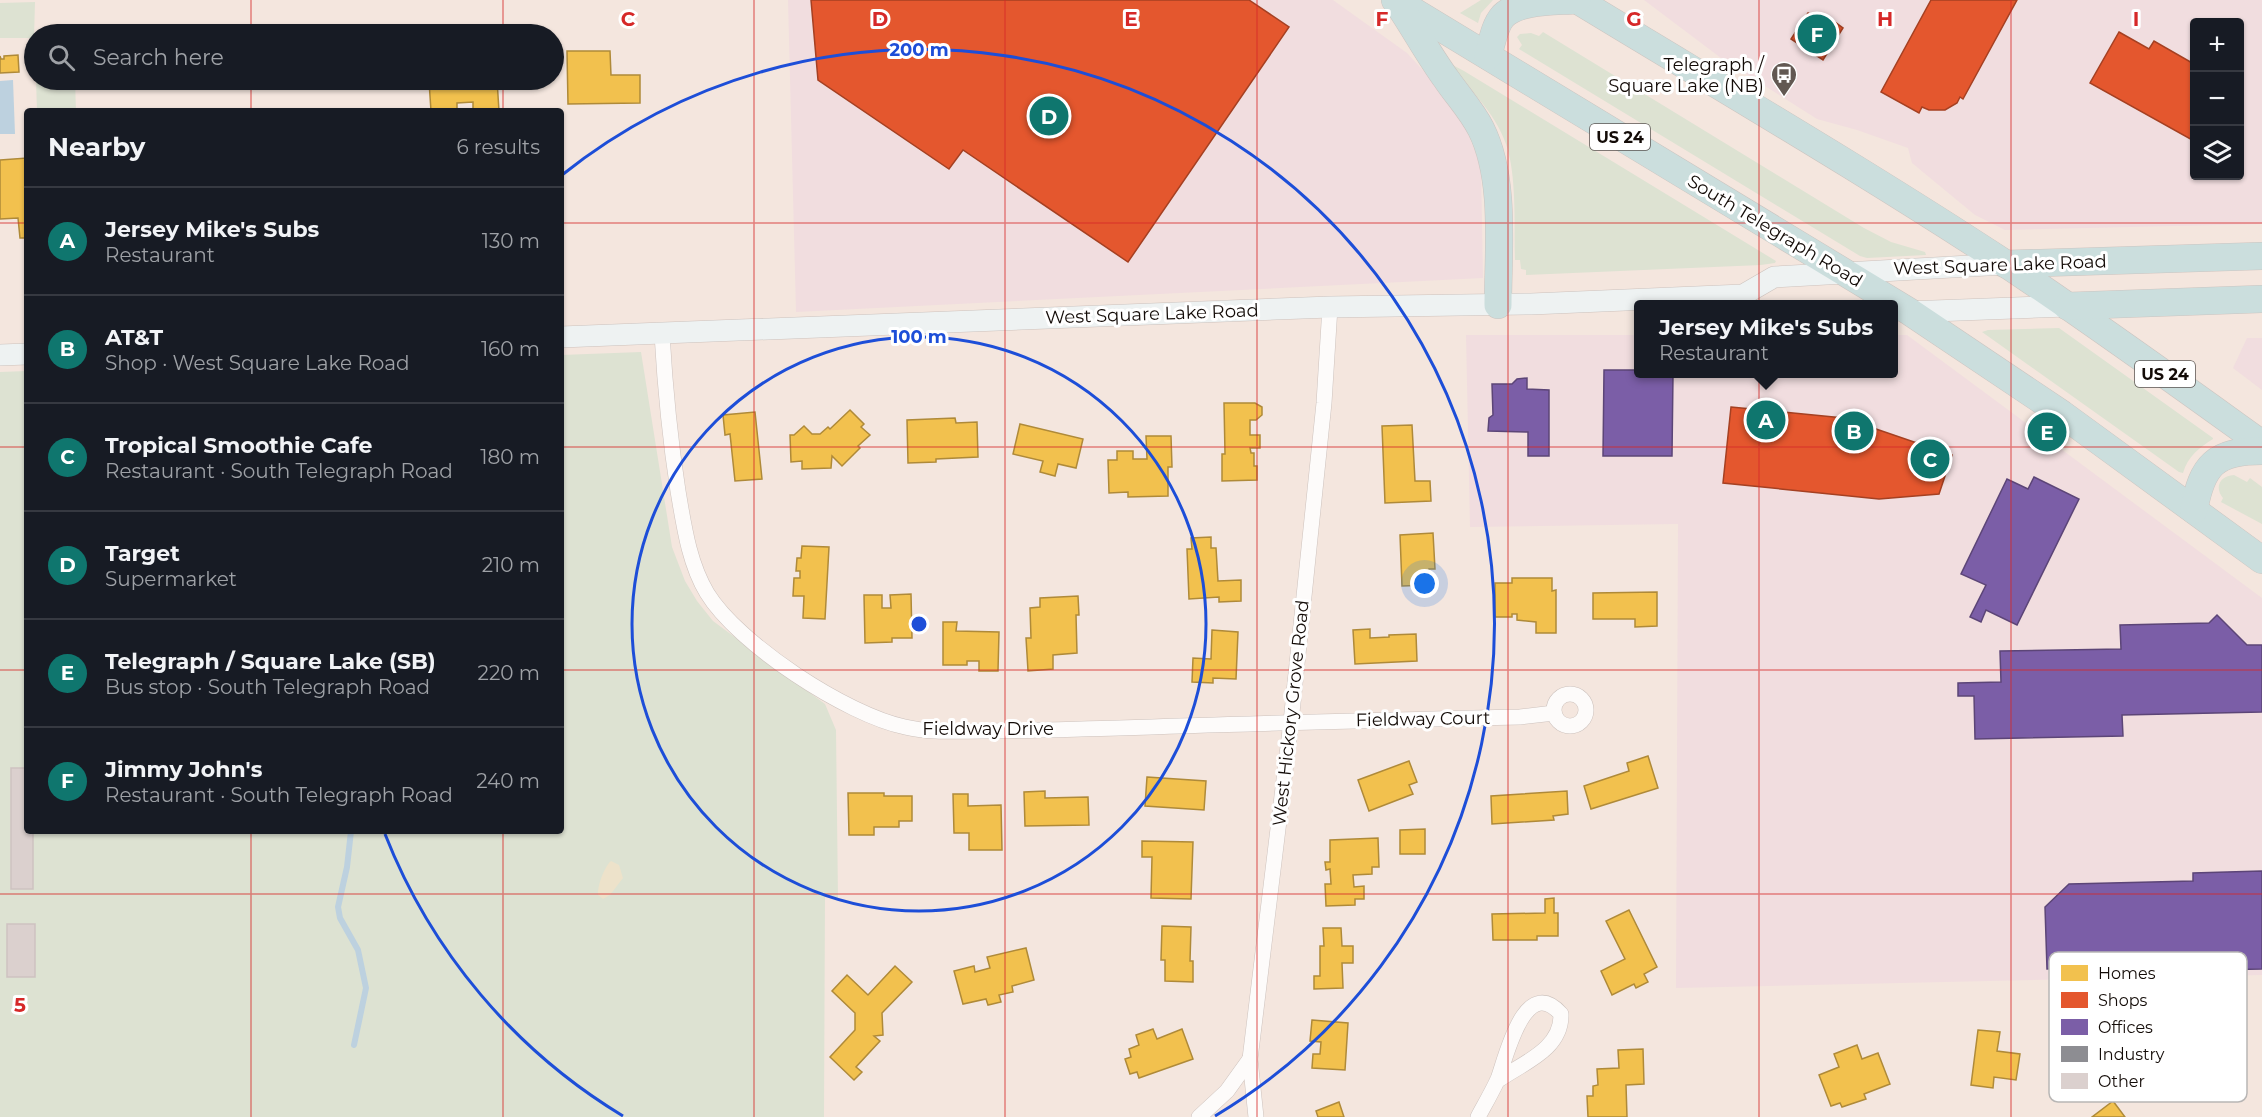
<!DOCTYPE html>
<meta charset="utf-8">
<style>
body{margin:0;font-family:Montserrat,sans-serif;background:#242831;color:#f1f3f6}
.controls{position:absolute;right:18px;top:18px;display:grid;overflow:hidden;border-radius:6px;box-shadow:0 2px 4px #0004}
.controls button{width:54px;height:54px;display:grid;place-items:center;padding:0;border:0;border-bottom:2px solid #363941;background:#171b24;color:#f1f3f6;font:30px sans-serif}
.you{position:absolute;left:1425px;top:584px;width:21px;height:21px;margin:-15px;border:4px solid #fff;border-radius:50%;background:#1a73e8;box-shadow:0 0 0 9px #1a73e833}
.badge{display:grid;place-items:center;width:39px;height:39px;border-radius:50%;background:#0f766e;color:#fff;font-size:20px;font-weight:700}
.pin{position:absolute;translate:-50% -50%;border:3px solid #fff;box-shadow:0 2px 6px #0006}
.popup{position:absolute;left:1634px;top:300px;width:264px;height:78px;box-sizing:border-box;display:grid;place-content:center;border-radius:6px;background:#171b24;filter:drop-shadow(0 2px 4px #0005);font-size:20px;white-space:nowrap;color:#9ea1a6}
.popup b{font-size:22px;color:#f1f3f6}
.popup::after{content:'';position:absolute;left:50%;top:100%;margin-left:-12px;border:12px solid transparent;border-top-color:#171b24}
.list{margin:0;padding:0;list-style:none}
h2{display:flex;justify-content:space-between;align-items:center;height:78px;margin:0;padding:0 24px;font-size:26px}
h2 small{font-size:20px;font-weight:400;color:#9ea1a6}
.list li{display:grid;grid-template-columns:39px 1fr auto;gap:18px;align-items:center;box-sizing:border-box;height:108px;padding:0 24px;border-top:2px solid #363941}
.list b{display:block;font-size:22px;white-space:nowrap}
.list p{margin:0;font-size:20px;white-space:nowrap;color:#9ea1a6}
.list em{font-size:20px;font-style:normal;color:#9ea1a6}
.icon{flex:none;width:33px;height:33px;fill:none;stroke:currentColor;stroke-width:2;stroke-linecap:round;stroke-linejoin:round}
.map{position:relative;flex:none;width:2262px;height:1117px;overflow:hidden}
.search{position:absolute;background:#171b24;box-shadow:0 2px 4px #0004;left:24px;top:24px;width:540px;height:66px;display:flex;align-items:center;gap:15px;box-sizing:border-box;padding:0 21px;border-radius:33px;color:#9ea1a6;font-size:22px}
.panel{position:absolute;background:#171b24;box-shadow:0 2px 4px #0004;left:24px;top:108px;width:540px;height:726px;border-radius:6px}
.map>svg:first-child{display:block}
</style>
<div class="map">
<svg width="2262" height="1117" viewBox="0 0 2262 1117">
<rect width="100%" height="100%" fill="#f4e6de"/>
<!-- commercial -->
<g fill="#f1dddf" fill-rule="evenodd">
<polygon points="788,0 1333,0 1407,53 1457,107 1481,166 1483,278 796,312"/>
<path d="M 1644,0 L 2262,0 L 2262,224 L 2005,230 L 1975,215 L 1912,163 L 1908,148 L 1857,130 L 1817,119 L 1721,58 ZM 2194,22 L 2240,22 L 2240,176 L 2194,176 Z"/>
<polygon points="1466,335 1638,335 1638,374 1894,374 1894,335 1907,335 2262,598 2262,975 1676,988 1678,524 1470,527"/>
<polygon points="2247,338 2262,338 2262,390 2233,368"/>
</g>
<!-- green -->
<g fill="#dde2d2">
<polygon points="1481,0 1493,0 1481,13 1478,23 1460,13"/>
<polygon points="35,2 34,38 0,38 0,3"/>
<polygon points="1543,32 1864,228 1891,242 1925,252 1926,255 1867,258 1860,256 1519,49 1522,45 1517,37 1520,34 1531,33 1539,36"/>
<path d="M 1445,61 L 1464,71 L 1776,261 L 1775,263 L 1761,265 L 1526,275 L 1526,270 L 1521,269 L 1520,260 L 1515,260 C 1514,226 1517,176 1506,144 C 1495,112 1467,86 1445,61 Z"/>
<polygon points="36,80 75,80 76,111 37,111"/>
<path d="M 2059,328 L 2213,438 L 2213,439 C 2199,448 2188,456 2183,473 L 2179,472 L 1982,332 L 1988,330 Z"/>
<polygon points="641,352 672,547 685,581 697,601 713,621 825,704 836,730 838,898 825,897 824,1117 0,1117 0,372 27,371 27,831 561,831 561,355"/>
<path d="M 2234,475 L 2247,482 L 2250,478 L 2262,487 L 2262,524 L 2221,502 L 2223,498 C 2214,487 2220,476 2234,475 Z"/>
</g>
<!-- sand -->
<path fill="#ede2ca" d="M 611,861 L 619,865 L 623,878 L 610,895 L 603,899 L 598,895 C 597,887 604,867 611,861 Z"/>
<!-- water -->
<polygon fill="#bdd1df" points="13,80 15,134 0,134 0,81"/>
<!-- homes -->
<g fill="#f2c14e" stroke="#af8a39" stroke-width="1.5">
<polygon points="567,51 610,51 611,75 640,75 640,103 568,104"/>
<polygon points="18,55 19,72 0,73 0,56 1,59 4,59 4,56"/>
<polygon points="448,80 497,80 499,111 473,111 473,102 457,103 457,111 431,111 429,81"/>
<polygon points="27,158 27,238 20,238 18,218 0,219 0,160"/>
<polygon points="1224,403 1255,403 1262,407 1262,415 1256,420 1250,420 1250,435 1260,435 1260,448 1250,448 1251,453 1254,453 1254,466 1257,466 1257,480 1222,481 1222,454 1225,454"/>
<polygon points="850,410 864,424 861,427 870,435 858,446 860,448 842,466 832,456 831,468 802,469 802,461 791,462 790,435 794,435 804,426 812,434 820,434 828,427 830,429"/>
<polygon points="755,412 762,479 735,481 730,434 725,435 723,415"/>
<polygon points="955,418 956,423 977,422 978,457 936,459 936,462 908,463 907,420"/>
<polygon points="1020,424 1083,439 1076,468 1058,464 1055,476 1040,472 1043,461 1013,454"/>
<polygon points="1412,425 1415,481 1430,481 1431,501 1385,503 1382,426"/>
<polygon points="1146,436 1171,436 1172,467 1168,467 1168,496 1128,497 1128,492 1109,493 1108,460 1117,460 1117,451 1133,451 1133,459 1147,459"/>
<polygon points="1433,533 1435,569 1429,569 1430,585 1402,586 1400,535"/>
<polygon points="1211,537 1211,548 1216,548 1218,581 1241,580 1241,601 1219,602 1219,597 1189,599 1187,549 1192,549 1191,538"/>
<polygon points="802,546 829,547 825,619 803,618 804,596 793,596 794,578 800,578 800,571 796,571 797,558 801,558"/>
<polygon points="1512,578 1552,578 1552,591 1556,590 1556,633 1536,633 1536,622 1517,620 1517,614 1512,614 1512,617 1495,617 1495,583 1512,583"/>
<polygon points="1657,592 1657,626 1635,627 1635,619 1593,619 1593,593"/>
<polygon points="911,594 912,638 892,638 892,642 865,643 864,595 882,595 882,608 891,608 890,595"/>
<polygon points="1078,596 1079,615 1076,615 1077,653 1053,655 1053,669 1028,671 1026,638 1031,638 1030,608 1040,607 1040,598"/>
<polygon points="943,622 957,622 956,631 999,632 998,671 979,671 979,661 967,661 967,665 943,665"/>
<polygon points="1370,629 1370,638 1389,637 1389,635 1416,634 1417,661 1355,664 1353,630"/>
<polygon points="1212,630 1238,632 1236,679 1213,678 1213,683 1192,682 1193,658 1211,659"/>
<polygon points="1648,756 1658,788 1591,809 1584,786 1629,771 1627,763"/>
<polygon points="1409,761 1417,782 1409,785 1413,794 1369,811 1358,780"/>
<polygon points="1147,777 1206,781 1204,810 1145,806"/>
<polygon points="1045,791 1045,798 1088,797 1089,825 1025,826 1024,792"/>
<polygon points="1567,791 1568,814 1553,816 1554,820 1492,824 1491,796"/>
<polygon points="848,793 884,793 884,796 912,796 912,821 899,821 899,827 874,827 874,835 849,835"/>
<polygon points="953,794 968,794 968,806 1001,805 1002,850 969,850 969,833 954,833"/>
<polygon points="1425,829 1425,854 1400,854 1400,830"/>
<polygon points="1378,838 1379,867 1372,867 1372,874 1353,875 1354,887 1364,886 1364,899 1355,899 1355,905 1326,906 1325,884 1331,884 1330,869 1326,870 1325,862 1330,862 1330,840"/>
<polygon points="1142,841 1193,842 1191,899 1151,898 1152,857 1142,857"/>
<polygon points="1554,898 1554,913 1558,913 1558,936 1537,936 1537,940 1493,940 1492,914 1545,913 1545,899"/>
<polygon points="1629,910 1657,967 1644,974 1648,982 1636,988 1634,984 1612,995 1601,971 1625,959 1606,921"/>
<polygon points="1162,926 1191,927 1190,961 1193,961 1193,982 1165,981 1165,960 1161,960"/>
<polygon points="1323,928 1341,928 1342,946 1353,946 1353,963 1342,963 1343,988 1314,989 1314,976 1320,976 1320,946 1324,946"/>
<polygon points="1026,948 1034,980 1012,986 1013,992 999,995 1001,1002 988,1005 986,999 963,1004 954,971 974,966 975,972 990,968 987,957"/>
<polygon points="895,966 912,982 882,1013 883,1035 874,1036 880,1041 856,1067 862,1072 854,1080 830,1057 855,1030 855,1013 832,991 847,975 868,995"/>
<polygon points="1312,1020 1348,1023 1345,1070 1312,1068 1313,1054 1320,1054 1321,1042 1310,1041"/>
<polygon points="1153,1029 1157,1039 1182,1029 1193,1059 1139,1078 1137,1072 1130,1074 1125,1059 1131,1057 1129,1049 1139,1045 1136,1035"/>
<polygon points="1978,1030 2000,1032 1997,1051 2020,1054 2016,1080 1994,1077 1993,1088 1971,1085"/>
<polygon points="1857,1045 1862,1059 1878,1053 1890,1084 1864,1094 1866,1099 1842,1107 1840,1103 1831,1106 1819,1075 1839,1067 1834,1054"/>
<polygon points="1643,1049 1644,1084 1626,1085 1627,1117 1588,1117 1587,1096 1593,1096 1593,1086 1598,1085 1597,1069 1619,1068 1618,1050"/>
<polygon points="2113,1101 2125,1117 2092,1117"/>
<polygon points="1339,1102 1344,1117 1318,1117 1316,1111"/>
</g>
<!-- shops -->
<g fill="#e4572e" stroke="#a54022" stroke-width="1.5">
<polygon points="811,0 1249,0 1289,27 1128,262 963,150 949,169 818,80"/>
<polygon points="1931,0 2017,0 1963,99 1960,97 1957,103 1945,110 1929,110 1922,107 1919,113 1881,92"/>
<polygon points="1808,13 1829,26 1832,20 1843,28 1823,60 1791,39"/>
<polygon points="2119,32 2149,49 2154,41 2194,64 2194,141 2090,83"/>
<polygon points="1731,407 1844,418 1952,455 1939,494 1879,499 1723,483"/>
</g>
<!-- offices -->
<g fill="#7b5ea7" stroke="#5c4577" stroke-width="1.5">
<polygon points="1604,370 1638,370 1638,374 1673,374 1672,456 1603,456"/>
<polygon points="1527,378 1527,389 1549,390 1549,456 1528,456 1528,432 1488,431 1489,418 1493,415 1492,384 1512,384 1517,379"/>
<polygon points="2034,477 2079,499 2017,625 1986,610 1981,622 1970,617 1986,585 1961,574 2007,479 2028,489"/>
<polygon points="2217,615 2247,645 2262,645 2262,712 2122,715 2123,736 1975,739 1974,696 1958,696 1958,683 2001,682 2000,651 2121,649 2120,625 2209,623"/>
<polygon points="2262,871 2262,969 2213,970 2207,963 2047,969 2045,907 2069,884 2193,881 2193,873"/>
</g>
<!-- industry -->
<polygon fill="#8d8d92" stroke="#686668" stroke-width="1.5" points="2117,1019 2144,1025 2138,1051 2111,1045"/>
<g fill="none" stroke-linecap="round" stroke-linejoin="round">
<!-- stream -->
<polyline stroke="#bdd1df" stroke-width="6" points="351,831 347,867 338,907 340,918 358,950 366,988 354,1045"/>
</g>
<!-- building -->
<g fill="#dbd0ce" stroke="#cec2c1" stroke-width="1.5">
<polygon points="11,768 27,768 27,831 33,831 33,889 11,889"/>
<rect x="7" y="924" width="28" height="53"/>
</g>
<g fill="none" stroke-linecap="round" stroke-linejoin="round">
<defs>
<g id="street">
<path d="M 662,334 C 665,387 670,439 678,491 C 684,526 689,563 707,593 C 738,644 847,715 905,727 C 930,733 957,731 983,731 C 1029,731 1074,729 1119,728 C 1252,723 1386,720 1520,717 L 1554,713"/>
<circle cx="1570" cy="710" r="16"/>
<polyline points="1199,1117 1227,1091 1250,1059"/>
<polyline points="1256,1117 1250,1059 1291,722 1324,403 1330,307"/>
<path d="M 1478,1117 C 1485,1104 1492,1092 1498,1079 C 1506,1057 1525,973 1561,1014 C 1562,1050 1522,1063 1497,1081"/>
</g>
<g id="secondary">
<polyline points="1906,312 2067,306"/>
<polyline points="561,337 1330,307 1531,304 1743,295 1774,277 2005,264"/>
<polyline points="0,355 27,354"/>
</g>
<g id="highway">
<polyline points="1395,0 1910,312 2062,414 2262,560"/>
<path d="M 1577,0 C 1720,87 1866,172 2006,264 C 2093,322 2177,383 2262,444"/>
<path d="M 1400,7 C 1416,31 1430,57 1447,80 C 1458,96 1472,111 1481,129 C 1506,179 1498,250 1498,305"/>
<path d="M 1488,56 C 1492,43 1494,26 1503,16 C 1519,0 1555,2 1577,0"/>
<polyline points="2005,264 2262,256"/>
<polyline points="2067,306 2262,299"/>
<path d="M 2194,510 C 2202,465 2215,451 2262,451"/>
</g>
</defs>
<!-- street casing -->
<use href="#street" stroke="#cdc2bd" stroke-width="16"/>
<!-- secondary casing -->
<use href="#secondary" stroke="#cdc2bd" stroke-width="22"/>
<!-- highway casing -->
<use href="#highway" stroke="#ccc5c1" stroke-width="28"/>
<!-- street -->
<use href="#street" stroke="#fdfbfa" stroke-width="15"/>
<!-- secondary -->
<use href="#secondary" stroke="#eef2f2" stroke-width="21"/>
<!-- highway -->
<use href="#highway" stroke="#cbdedd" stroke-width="27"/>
</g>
<!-- grid -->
<path fill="none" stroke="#d62828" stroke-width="1.5" stroke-opacity="0.55" d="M 251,0 L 251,34M 503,0 L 503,34M 754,0 L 754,1117M 1005,0 L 1005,1117M 1257,0 L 1257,1117M 1508,0 L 1508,1117M 1759,0 L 1759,1117M 2011,0 L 2011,1117M 251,80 L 251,111M 503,80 L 503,111M 0,223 L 27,223M 561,223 L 2262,223M 0,447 L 27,447M 561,447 L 2262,447M 0,670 L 27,670M 561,670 L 2262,670M 251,831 L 251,1117M 503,831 L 503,1117M 0,894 L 2262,894"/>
<!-- distance rings -->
<g fill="none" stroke="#1d4ed8" stroke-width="3">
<circle cx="919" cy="624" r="287"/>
<path d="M623 1116A574 574 0 0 1 385 834M562 175A574 574 0 1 1 1215 1116"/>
</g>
<!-- icons -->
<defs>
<symbol id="bus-pin" viewBox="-11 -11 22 30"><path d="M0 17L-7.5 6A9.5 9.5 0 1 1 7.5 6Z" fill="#625852" stroke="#fff"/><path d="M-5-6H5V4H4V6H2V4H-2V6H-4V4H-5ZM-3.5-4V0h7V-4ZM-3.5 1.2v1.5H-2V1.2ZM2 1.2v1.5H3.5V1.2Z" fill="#fff"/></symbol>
</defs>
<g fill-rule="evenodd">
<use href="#bus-pin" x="1769" y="60" width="30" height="40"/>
</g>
<g text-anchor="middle" stroke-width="6" stroke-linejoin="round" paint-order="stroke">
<!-- shield labels -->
<g fill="#fff" stroke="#5a5451" stroke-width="1.5">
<rect x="1590" y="124" width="60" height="26" rx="4.5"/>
<rect x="2135" y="361" width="60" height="26" rx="4.5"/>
</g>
<g font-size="16" font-weight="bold" fill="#130b07">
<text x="1620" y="143">US 24</text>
<text x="2165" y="380">US 24</text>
</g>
<!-- poi labels -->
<g font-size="18" fill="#130b07" stroke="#fff" text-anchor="end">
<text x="1764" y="71">Telegraph /<tspan x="1764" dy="21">Square Lake (NB)</tspan></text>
</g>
<!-- street labels -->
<g font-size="18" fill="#130b07" stroke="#fff">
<text transform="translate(1775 231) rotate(31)" y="6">South Telegraph Road</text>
<text transform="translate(2000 265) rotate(-2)" y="6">West Square Lake Road</text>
<text transform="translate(1152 314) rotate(-2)" y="6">West Square Lake Road</text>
<text transform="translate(1291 713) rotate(-84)" y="6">West Hickory Grove Road</text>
<text transform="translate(1423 719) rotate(-1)" y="6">Fieldway Court</text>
<text x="988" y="735">Fieldway Drive</text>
</g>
</g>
<!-- legend -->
<rect x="2049" y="952" width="198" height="150" rx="9" fill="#fff" stroke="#b8b6b5" stroke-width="1.5"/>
<rect x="2061" y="965" width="27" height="16" fill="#f2c14e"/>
<rect x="2061" y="992" width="27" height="16" fill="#e4572e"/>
<rect x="2061" y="1019" width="27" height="16" fill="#7b5ea7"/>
<rect x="2061" y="1046" width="27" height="16" fill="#8d8d92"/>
<rect x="2061" y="1073" width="27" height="16" fill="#dbd0ce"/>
<g font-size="16" fill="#130b07">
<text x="2098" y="979">Homes</text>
<text x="2098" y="1006">Shops</text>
<text x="2098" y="1033">Offices</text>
<text x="2098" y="1060">Industry</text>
<text x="2098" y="1087">Other</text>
</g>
<g font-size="20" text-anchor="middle" font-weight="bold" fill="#d62828" stroke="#fff" stroke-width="6" stroke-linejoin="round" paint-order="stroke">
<text x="628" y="26">C</text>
<text x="880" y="26">D</text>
<text x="1131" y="26">E</text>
<text x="1382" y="26">F</text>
<text x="1634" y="26">G</text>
<text x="1885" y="26">H</text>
<text x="2136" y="26">I</text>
<text x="20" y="1012">5</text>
</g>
<circle cx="919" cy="624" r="9" fill="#1d4ed8" stroke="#fff" stroke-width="3"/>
<g font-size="18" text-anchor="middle" font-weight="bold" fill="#1d4ed8" stroke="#fff" stroke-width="6" stroke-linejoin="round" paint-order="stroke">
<text x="919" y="56">200 m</text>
<text x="919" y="343">100 m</text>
</g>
</svg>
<div class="controls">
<button>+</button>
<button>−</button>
<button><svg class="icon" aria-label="layers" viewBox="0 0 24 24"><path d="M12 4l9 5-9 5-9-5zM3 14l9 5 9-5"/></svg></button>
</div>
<div class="you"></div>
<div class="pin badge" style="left:1766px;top:420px">A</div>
<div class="popup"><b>Jersey Mike's Subs</b>Restaurant</div>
<div class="pin badge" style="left:1854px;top:431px">B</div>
<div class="pin badge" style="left:1930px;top:459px">C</div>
<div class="pin badge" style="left:1049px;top:116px">D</div>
<div class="pin badge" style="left:2047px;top:432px">E</div>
<div class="pin badge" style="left:1817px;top:34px">F</div>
<div class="search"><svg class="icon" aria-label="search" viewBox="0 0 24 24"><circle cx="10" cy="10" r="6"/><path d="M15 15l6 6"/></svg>Search here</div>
<section class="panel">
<h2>Nearby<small>6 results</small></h2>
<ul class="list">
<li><span class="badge">A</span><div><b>Jersey Mike's Subs</b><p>Restaurant</p></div><em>130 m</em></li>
<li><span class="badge">B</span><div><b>AT&amp;T</b><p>Shop · West Square Lake Road</p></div><em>160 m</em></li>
<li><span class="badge">C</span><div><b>Tropical Smoothie Cafe</b><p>Restaurant · South Telegraph Road</p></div><em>180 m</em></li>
<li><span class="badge">D</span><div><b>Target</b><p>Supermarket</p></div><em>210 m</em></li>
<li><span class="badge">E</span><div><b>Telegraph / Square Lake (SB)</b><p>Bus stop · South Telegraph Road</p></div><em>220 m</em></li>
<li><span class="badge">F</span><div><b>Jimmy John's</b><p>Restaurant · South Telegraph Road</p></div><em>240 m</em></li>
</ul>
</section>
</div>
